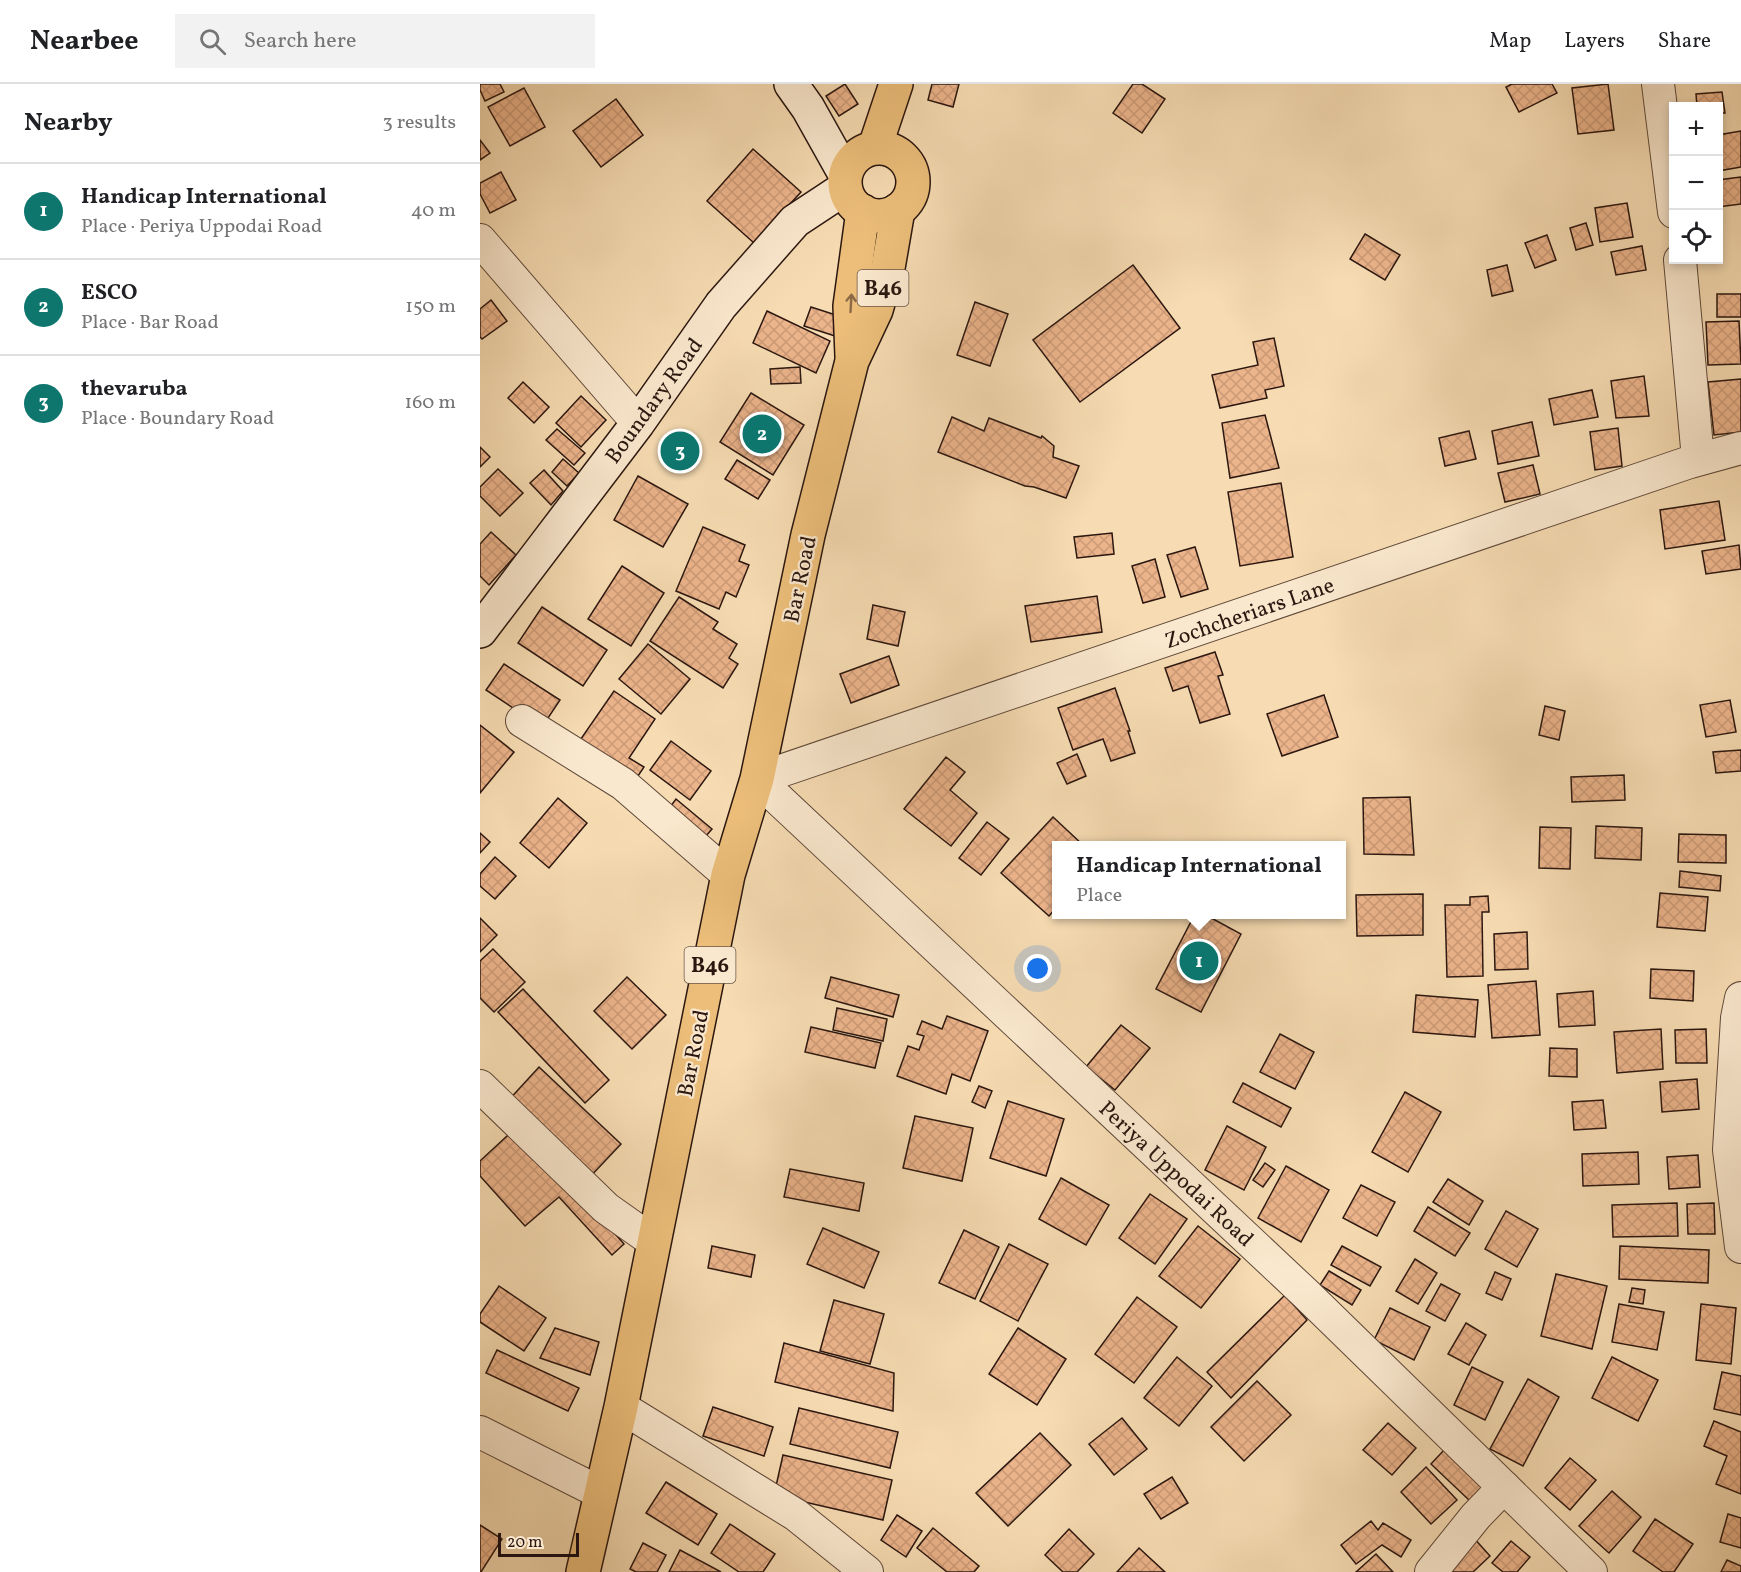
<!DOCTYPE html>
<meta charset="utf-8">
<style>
body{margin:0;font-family:Vollkorn,serif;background:#f2f2f2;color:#202124}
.controls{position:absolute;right:18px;top:18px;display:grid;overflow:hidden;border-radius:0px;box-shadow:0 3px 9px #0003}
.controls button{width:54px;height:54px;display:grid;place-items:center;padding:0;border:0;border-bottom:2px solid #e0e0e0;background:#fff;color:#202124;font:30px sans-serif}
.scale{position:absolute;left:18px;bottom:15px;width:81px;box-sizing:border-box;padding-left:6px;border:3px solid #2b1710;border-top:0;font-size:16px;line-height:21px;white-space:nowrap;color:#2b1710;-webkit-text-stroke:4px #fae8ce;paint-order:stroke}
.you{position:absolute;left:558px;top:885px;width:21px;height:21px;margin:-15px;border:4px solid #fff;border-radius:50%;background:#1a73e8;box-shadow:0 0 0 9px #1a73e833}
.badge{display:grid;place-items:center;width:39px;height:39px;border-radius:50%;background:#0f766e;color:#fff;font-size:20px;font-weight:700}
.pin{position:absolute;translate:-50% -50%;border:3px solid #fff;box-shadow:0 2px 6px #0006}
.popup{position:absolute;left:572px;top:757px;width:294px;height:78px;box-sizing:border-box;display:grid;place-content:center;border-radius:0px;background:#fff;filter:drop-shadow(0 2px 4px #0005);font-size:20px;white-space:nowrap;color:#757577}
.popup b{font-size:22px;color:#202124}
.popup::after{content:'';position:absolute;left:50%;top:100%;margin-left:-12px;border:12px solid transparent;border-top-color:#fff}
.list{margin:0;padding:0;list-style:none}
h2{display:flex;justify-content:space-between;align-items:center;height:78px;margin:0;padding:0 24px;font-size:26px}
h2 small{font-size:20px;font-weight:400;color:#757577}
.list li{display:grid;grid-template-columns:39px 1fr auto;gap:18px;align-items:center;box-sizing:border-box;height:96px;padding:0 24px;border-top:2px solid #e0e0e0}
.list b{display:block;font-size:22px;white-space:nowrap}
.list p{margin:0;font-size:20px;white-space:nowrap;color:#757577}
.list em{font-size:20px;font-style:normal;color:#757577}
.icon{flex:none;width:33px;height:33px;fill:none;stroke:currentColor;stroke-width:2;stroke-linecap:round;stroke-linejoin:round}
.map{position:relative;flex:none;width:1261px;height:1488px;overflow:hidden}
header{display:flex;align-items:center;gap:36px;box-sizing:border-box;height:84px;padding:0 30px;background:#fff;border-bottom:2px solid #e0e0e0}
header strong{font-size:28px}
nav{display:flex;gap:33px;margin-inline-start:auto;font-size:21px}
.search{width:420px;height:54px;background:#f2f2f2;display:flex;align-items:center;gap:15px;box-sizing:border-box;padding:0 21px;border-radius:0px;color:#757577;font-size:22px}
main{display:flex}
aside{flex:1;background:#fff}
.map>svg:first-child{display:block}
</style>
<header>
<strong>Nearbee</strong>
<div class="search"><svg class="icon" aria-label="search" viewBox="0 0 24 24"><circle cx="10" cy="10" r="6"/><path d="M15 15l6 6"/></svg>Search here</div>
<nav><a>Map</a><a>Layers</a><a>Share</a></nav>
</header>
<main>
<aside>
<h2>Nearby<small>3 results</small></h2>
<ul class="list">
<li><span class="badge">1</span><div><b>Handicap International</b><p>Place · Periya Uppodai Road</p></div><em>40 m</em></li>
<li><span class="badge">2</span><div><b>ESCO</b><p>Place · Bar Road</p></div><em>150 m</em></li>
<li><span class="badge">3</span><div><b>thevaruba</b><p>Place · Boundary Road</p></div><em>160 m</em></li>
</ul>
</aside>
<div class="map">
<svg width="1261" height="1488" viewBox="0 0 1261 1488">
<defs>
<pattern id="building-cross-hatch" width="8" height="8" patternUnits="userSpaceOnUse" patternTransform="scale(1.5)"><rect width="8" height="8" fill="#ecb48b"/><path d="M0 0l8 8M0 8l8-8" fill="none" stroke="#cb9a77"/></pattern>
</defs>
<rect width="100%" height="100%" fill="#f7dcb3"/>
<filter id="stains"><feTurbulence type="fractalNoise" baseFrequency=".00333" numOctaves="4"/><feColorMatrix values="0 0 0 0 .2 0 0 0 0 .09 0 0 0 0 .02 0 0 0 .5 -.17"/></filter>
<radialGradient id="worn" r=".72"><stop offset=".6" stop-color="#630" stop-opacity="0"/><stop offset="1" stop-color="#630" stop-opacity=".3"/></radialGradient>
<!-- building -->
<g fill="url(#building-cross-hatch)" stroke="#2b1710" stroke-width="1.5">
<polygon points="0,0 20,0 24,8 5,17 0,6"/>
<polygon points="365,0 378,20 359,32 346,12"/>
<polygon points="452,0 479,0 473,23 448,16"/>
<polygon points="653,0 662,0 685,15 662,49 633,29"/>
<polygon points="1032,0 1072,0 1077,9 1039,28 1026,3"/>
<polygon points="1128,0 1134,46 1098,50 1092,4"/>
<polygon points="44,4 65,43 30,62 8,23"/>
<polygon points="1242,8 1245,29 1238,29 1238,22 1217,22 1216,10"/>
<polygon points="136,15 163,51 121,83 93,47"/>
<polygon points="1261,47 1261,83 1238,87 1238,51"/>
<polygon points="0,56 10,69 0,76"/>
<polygon points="273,65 321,108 274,159 227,117"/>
<polygon points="21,88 36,116 10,129 0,110 0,99"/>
<polygon points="1261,93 1261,120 1238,123 1238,96"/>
<polygon points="1147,119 1153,153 1120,158 1115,124"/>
<polygon points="1106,139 1113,161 1096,166 1090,144"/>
<polygon points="885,150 920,171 905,196 870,175"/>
<polygon points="1067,151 1076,176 1055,184 1045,159"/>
<polygon points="1162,162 1166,186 1136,191 1131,168"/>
<polygon points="653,181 700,244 600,318 553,256"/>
<polygon points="1027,181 1033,207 1012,212 1007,186"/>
<rect x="1237" y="210" width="24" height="23"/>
<polygon points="11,216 27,237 2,255 0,253 0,225"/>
<polygon points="495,218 528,230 510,282 477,271"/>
<polygon points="331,223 359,232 355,252 324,242"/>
<polygon points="287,227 350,257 336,289 273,259"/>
<polygon points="1259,237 1261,280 1228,281 1226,238"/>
<polygon points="794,254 804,302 785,306 787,314 740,324 732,291 778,281 773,258"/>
<polygon points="320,283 321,299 291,300 290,285"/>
<polygon points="1164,292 1169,332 1136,334 1131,297"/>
<polygon points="1261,295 1261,348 1234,351 1228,298"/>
<polygon points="43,298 69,323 54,339 28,314"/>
<polygon points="1112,306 1118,333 1074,341 1069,315"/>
<polygon points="271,309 324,341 293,391 240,358"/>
<polygon points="101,312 126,336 101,363 76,339"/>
<polygon points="785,331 799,384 750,394 742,339"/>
<polygon points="472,333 504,347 509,334 561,354 562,352 574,362 573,373 599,382 586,414 554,403 545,402 458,368"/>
<polygon points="1052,338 1059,372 1018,380 1012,347"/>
<polygon points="1138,344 1142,382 1115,386 1110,348"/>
<polygon points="77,345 105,369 94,381 66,356"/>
<polygon points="989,347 996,375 965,382 959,354"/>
<polygon points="191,350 220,365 211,385 179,369"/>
<polygon points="0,363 10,373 0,383"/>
<polygon points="83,375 99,389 87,402 72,388"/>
<polygon points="257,376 290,396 278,415 245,395"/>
<polygon points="1053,381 1060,410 1025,418 1018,389"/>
<polygon points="18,385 43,409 20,432 0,412 0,403"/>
<polygon points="64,386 83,407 71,421 50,399"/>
<polygon points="158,392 208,420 183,463 134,436"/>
<polygon points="801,399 813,473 760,482 748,408"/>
<polygon points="1239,417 1245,456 1185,465 1180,426"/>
<polygon points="223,443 265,461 259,477 269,481 256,513 246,508 239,525 196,507"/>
<polygon points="11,448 36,471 9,501 0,492 0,460"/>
<polygon points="632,449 634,470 597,474 594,453"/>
<polygon points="1259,461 1261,485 1226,490 1222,467"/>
<polygon points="715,463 728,505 701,513 687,471"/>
<polygon points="675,475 685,513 663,519 652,482"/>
<polygon points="142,482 184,509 151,562 108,535"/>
<polygon points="617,512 622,548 551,558 545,522"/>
<polygon points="199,513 238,538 233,545 257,560 249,574 258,580 243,604 170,557"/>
<polygon points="393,521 425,528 418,562 387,555"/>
<polygon points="62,523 127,566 103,602 38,559"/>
<polygon points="168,560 210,595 181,630 139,595"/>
<polygon points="735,568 743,591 738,592 750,630 720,639 708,602 693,607 685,584"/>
<polygon points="409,572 419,601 371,619 360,590"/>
<polygon points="24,580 80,616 62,643 6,606"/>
<polygon points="635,604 650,647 648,647 655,669 631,677 623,655 593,666 578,624"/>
<polygon points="134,607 175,635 149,674 164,683 152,701 96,662"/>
<polygon points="844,611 858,653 802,672 787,630"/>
<polygon points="1250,616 1256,648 1226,653 1220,621"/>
<polygon points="1065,622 1085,627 1079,656 1059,651"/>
<polygon points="0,641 34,668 0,709"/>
<polygon points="191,657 231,687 210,716 170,686"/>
<polygon points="1261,666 1261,687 1236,689 1233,668"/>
<polygon points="597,670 606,692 587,700 577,679"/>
<polygon points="466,673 485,688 470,706 497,729 471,762 424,725"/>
<polygon points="1144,691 1145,716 1092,718 1091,693"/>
<polygon points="930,713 934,771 884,770 883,714"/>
<polygon points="78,714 107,739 69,784 40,759"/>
<polygon points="196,715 232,745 218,761 184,731"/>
<polygon points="573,733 604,762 576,762 576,824 569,832 521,789"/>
<polygon points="507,738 529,755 501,791 479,774"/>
<polygon points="1116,742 1162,744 1161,776 1115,774"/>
<polygon points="1060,743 1091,744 1090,785 1059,784"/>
<polygon points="0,749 10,758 0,769"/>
<polygon points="1199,750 1246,751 1246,779 1198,778"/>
<polygon points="15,773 36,792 15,815 0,802 0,790"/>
<polygon points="1200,787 1241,792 1240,807 1199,803"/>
<polygon points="1180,809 1228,813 1225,847 1177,843"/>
<polygon points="943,810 943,851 877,852 876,811"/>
<polygon points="1008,812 1009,828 1002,828 1003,892 967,893 965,821 990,821 990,813"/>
<polygon points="715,830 724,830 761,850 721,928 676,905"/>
<polygon points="0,834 17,851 0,868"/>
<polygon points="1047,848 1048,885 1015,886 1014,850"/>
<polygon points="13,865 45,898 14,928 0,914 0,877"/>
<polygon points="1171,885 1214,887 1213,917 1170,914"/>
<polygon points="147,893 186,931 152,965 114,927"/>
<polygon points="351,893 419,911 413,933 345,914"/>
<polygon points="1056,897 1060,951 1012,954 1008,901"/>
<polygon points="43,905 129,996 105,1019 18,928"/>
<polygon points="1113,907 1115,941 1079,943 1077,910"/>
<polygon points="936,911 998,916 995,953 933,948"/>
<polygon points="357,924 407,935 403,957 353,946"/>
<polygon points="467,932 508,947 490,997 472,990 466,1010 417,992 428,962 439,966 444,952 437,950 442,937 462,945"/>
<polygon points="641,941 670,964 635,1006 606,983"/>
<polygon points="331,943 401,959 395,984 325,968"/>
<polygon points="1181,945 1183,985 1137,989 1134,948"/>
<polygon points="1226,945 1227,979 1196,979 1195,946"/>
<polygon points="800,950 834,968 815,1005 780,988"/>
<polygon points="1070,964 1097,965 1097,993 1069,992"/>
<polygon points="59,983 141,1060 108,1095 26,1019"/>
<polygon points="1217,995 1219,1025 1182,1028 1180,998"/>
<polygon points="763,999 811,1024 801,1043 753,1018"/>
<polygon points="499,1002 512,1007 505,1024 492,1018"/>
<polygon points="925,1008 961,1028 928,1088 892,1068"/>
<polygon points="1123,1016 1126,1044 1094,1046 1092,1018"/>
<polygon points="528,1017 584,1035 566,1092 510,1074"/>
<polygon points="435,1032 493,1044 482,1097 423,1084"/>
<polygon points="39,1041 144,1160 132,1171 79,1113 45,1142 0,1092 0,1077"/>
<polygon points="747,1042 786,1063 764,1106 725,1086"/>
<polygon points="1158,1068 1159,1100 1103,1102 1102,1070"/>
<polygon points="1218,1071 1220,1103 1189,1105 1187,1073"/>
<polygon points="785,1079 795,1086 783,1103 773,1096"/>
<polygon points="806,1082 849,1106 821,1158 778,1134"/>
<polygon points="310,1085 384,1099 379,1127 304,1113"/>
<polygon points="581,1094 629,1121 606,1161 559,1135"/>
<polygon points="968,1095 1003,1117 989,1141 953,1118"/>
<polygon points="881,1101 915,1118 897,1152 863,1134"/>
<polygon points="670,1110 707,1135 675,1180 639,1154"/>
<polygon points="1197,1119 1198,1152 1133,1153 1132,1121"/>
<polygon points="1234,1119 1235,1150 1208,1150 1207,1120"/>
<polygon points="948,1123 990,1149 975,1172 934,1147"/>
<polygon points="1026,1127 1058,1145 1037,1183 1005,1165"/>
<polygon points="718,1142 760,1175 721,1224 679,1192"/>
<polygon points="343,1144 399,1168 384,1204 327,1180"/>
<polygon points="484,1146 519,1163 495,1215 459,1199"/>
<polygon points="529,1160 568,1180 538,1237 500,1217"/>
<polygon points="232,1162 275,1171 271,1193 228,1184"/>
<polygon points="862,1162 901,1183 890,1202 851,1181"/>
<polygon points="1140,1162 1229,1166 1228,1199 1139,1195"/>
<polygon points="935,1175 957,1189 938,1220 916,1207"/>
<polygon points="849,1187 881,1206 872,1221 840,1201"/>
<polygon points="1015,1188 1031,1195 1022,1216 1006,1209"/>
<polygon points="1076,1190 1127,1202 1112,1265 1061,1252"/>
<polygon points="961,1200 980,1210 965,1237 946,1227"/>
<polygon points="19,1202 66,1234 44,1267 0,1238 0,1230"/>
<polygon points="1152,1204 1165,1206 1163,1220 1149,1218"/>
<polygon points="805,1211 827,1236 751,1314 727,1288"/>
<polygon points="657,1213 697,1243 654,1299 615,1270"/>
<polygon points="354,1216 404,1230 390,1280 340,1267"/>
<polygon points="1139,1220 1184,1228 1177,1266 1132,1258"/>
<polygon points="1221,1220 1256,1224 1251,1280 1216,1276"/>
<polygon points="910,1224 950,1243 934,1276 894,1256"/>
<polygon points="986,1239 1006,1251 989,1281 968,1270"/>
<polygon points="75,1244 119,1258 110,1291 60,1274"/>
<polygon points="538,1244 586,1275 557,1321 509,1290"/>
<polygon points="304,1259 414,1289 413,1327 295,1298"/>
<polygon points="17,1266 99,1304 88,1327 6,1289"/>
<polygon points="697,1273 732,1302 699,1342 664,1314"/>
<polygon points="1132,1273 1178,1296 1158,1337 1112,1314"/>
<polygon points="992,1283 1023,1298 1005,1336 974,1321"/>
<polygon points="1242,1288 1261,1292 1261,1331 1234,1325"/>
<polygon points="1048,1295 1079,1313 1043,1382 1010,1365"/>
<polygon points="777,1297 811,1331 764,1377 731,1343"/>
<polygon points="233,1323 293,1343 284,1372 223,1352"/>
<polygon points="319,1324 418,1348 410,1384 310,1360"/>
<polygon points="642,1334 667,1365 634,1391 609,1360"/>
<polygon points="1234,1337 1261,1348 1261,1410 1236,1400 1247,1372 1224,1362"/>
<polygon points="908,1339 936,1364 912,1391 883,1366"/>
<polygon points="560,1349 591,1381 528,1442 496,1409"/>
<polygon points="964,1366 1003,1403 990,1417 951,1380"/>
<polygon points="303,1371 412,1396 403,1436 294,1411"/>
<polygon points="1090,1374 1116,1396 1090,1426 1065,1404"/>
<polygon points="946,1383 977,1416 951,1440 921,1408"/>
<polygon points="692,1393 708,1419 681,1435 664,1410"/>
<polygon points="186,1398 237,1430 218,1461 166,1429"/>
<polygon points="1132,1407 1161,1433 1129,1469 1099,1442"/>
<polygon points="1248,1430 1261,1434 1261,1464 1240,1458"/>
<polygon points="417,1431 442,1447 426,1473 401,1456"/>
<polygon points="1175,1435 1213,1460 1194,1488 1183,1488 1153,1467"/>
<polygon points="891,1437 898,1446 903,1439 931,1456 921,1473 902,1461 876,1480 861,1461"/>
<polygon points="250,1440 295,1470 283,1488 259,1488 231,1469"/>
<polygon points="0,1441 22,1455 1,1488 0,1488"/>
<polygon points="453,1444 499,1482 494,1488 467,1488 437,1464"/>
<polygon points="589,1445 614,1470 597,1488 583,1488 565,1471"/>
<polygon points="992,1452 1010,1472 993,1488 968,1488"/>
<polygon points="1031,1457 1050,1473 1037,1488 1023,1488 1012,1479"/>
<polygon points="163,1459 186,1471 177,1488 156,1488 150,1485"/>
<polygon points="659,1464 685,1488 637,1488"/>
<polygon points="200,1466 241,1488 189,1488"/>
<polygon points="896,1470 913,1488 876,1488"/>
<polygon points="1247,1476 1261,1482 1261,1488 1241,1488"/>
</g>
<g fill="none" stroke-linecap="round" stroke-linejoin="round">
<defs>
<g id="street">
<polyline points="1178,0 1194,128"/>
<polyline points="0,156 158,339"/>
<polyline points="1200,176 1218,375"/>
<polyline points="42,637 143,700 248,791"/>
<polyline points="1261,914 1257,934 1249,1066 1261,1163"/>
<polyline points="0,1002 126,1124 174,1158"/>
<polyline points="141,1323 316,1431 387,1488"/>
<polyline points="0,1348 121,1409"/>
<polyline points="951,1488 996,1432 1024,1403"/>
<polyline points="1111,1488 825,1209 277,695 1210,378 1261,364"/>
</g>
<g id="secondary">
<polyline points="311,0 328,24 365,90"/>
<polyline points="0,547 158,339 241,221 315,137 365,104"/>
</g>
<g id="primary">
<polyline points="395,63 416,0"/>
<circle cx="399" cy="98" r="34"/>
<polyline points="372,272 370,222 383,127"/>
<polyline points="103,1488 141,1323 248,791 277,695 328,451 372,277 396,226 408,184 418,126"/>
</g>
</defs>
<!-- street casing -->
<use href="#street" stroke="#5e4839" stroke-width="34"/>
<!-- secondary casing -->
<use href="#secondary" stroke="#2b1710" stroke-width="36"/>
<!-- primary casing -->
<use href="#primary" stroke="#2b1710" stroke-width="36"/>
<!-- street -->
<use href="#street" stroke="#fae8ce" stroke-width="32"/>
<!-- secondary -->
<use href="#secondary" stroke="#fae8ce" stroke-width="33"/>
<!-- primary -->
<use href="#primary" stroke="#ecbe7a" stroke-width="33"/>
</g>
<!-- one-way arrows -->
<defs><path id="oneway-shaft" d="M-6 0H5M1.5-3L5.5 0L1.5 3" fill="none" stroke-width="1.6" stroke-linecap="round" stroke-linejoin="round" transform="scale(1.5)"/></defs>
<use stroke="#8c6a45" href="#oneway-shaft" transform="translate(371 219) rotate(-87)"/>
<g text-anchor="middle" stroke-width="4.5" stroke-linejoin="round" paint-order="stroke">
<!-- shield labels -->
<g fill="#fae8ce" stroke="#695649" stroke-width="1.5">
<rect x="377.5" y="186" width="51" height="36" rx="4.5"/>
<rect x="204.5" y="863" width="51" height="36" rx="4.5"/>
</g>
<g font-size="21" font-weight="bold" fill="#2b1710">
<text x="403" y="211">B46</text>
<text x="230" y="888">B46</text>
</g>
<!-- street labels -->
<g font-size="22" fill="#2b1710" stroke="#fae8ce">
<text transform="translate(173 316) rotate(-54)" y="8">Boundary Road</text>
<text transform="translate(319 495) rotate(-78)" y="8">Bar Road</text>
<text transform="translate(769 528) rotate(-19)" y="8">Zochcheriars Lane</text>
<text transform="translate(212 969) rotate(-79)" y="8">Bar Road</text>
<text transform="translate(697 1089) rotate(43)" y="8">Periya Uppodai Road</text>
</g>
</g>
<rect width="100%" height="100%" filter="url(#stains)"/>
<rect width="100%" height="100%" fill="url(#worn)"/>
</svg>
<div class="controls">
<button>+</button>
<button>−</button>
<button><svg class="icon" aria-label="locate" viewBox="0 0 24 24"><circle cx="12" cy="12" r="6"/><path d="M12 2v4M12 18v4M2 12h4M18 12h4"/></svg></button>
</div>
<div class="scale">20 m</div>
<div class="you"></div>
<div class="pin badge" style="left:719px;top:877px">1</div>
<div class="popup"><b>Handicap International</b>Place</div>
<div class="pin badge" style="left:282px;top:350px">2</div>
<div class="pin badge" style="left:200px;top:367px">3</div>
</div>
</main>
